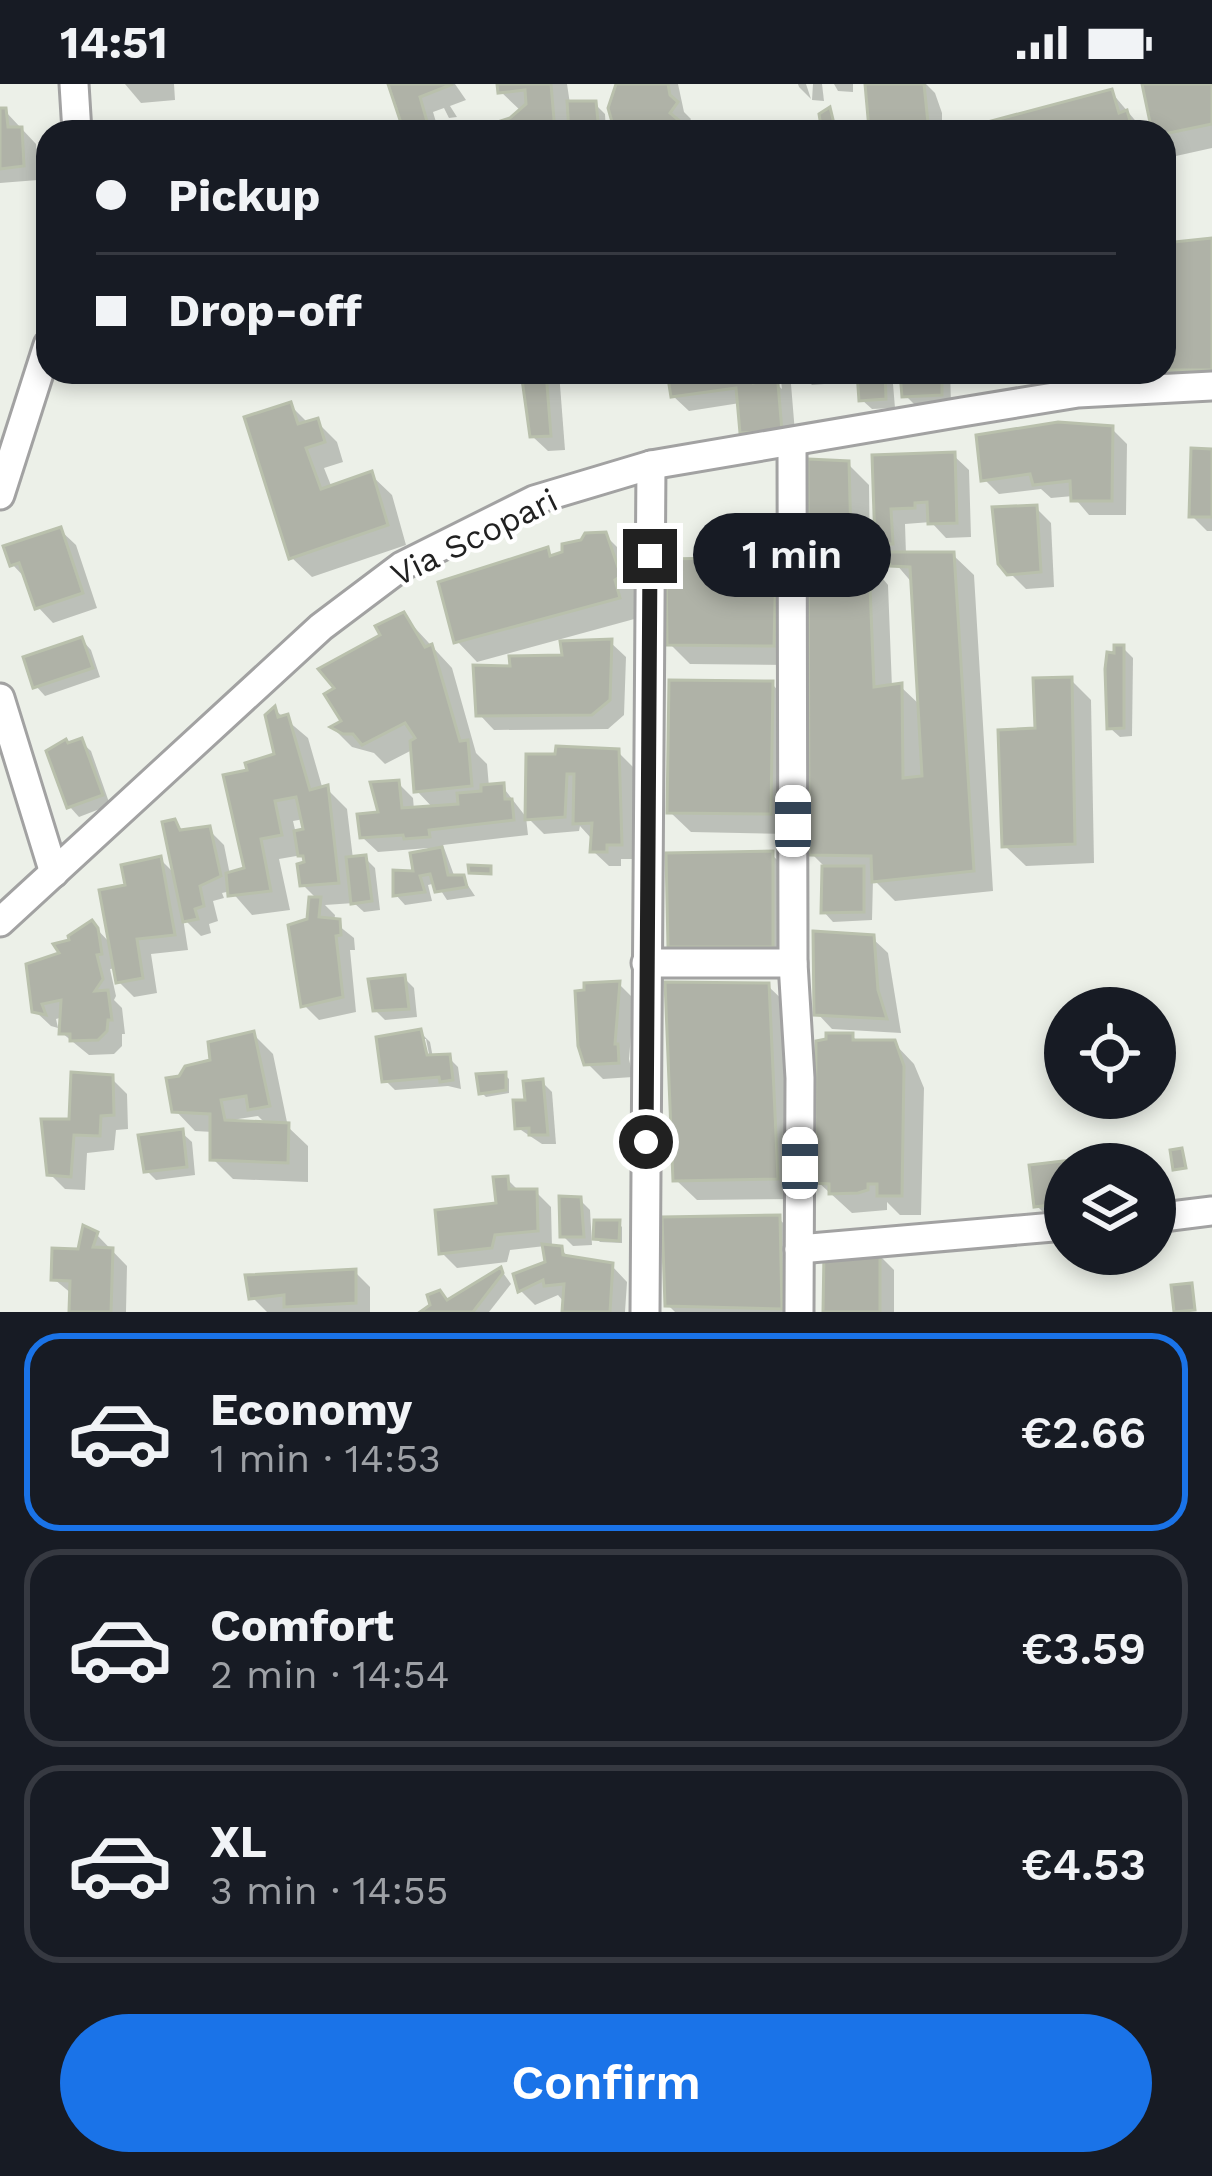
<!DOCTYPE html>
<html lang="en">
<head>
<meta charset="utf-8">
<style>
	:root { --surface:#171b24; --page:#20242c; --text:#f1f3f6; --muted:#9ea1a6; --line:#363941; --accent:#1a73e8 }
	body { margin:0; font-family:"Work Sans",sans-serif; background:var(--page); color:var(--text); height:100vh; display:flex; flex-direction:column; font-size:45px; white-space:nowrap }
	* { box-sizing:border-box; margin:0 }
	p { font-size:39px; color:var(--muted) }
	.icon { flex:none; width:66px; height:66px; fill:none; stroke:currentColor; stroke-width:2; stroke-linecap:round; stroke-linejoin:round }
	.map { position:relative; height:1228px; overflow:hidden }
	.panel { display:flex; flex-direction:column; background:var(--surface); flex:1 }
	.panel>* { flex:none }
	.hud { position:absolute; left:36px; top:36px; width:1140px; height:264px; border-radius:36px; box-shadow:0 6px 18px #0003; display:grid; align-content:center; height:264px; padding:0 60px; background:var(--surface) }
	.fabs { position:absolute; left:1044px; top:903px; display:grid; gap:24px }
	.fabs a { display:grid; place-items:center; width:132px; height:132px; border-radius:50%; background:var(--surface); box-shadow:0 6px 18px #0003; font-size:60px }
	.end { position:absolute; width:54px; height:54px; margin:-27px; border:15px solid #212121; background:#fff; box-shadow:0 0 0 6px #fff }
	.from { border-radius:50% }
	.bubble { position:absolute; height:84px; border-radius:42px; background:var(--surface); box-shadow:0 6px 18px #0003; font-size:39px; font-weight:600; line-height:84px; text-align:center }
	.car { position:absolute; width:36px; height:72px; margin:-36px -18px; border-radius:15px; box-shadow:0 0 9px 3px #0007; background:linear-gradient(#fff 24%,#345 0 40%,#fff 0 76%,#345 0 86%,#fff 0) }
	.hud b { display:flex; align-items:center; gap:42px; height:114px; font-size:45px }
	.hud b+b { border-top:3px solid var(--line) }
	.hud i { width:30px; height:30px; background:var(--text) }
	ul { padding:21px 0 0; list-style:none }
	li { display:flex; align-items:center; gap:36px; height:198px; margin:0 24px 18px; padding:0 36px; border:6px solid var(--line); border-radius:36px }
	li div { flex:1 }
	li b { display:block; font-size:45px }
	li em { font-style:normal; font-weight:600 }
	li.current { border-color:var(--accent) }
	li>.icon { width:108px; height:108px; stroke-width:1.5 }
	.button { display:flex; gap:24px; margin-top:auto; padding:24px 60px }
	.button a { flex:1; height:138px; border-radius:72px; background:var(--accent); color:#fff; font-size:48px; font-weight:600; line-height:138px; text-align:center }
	.status { display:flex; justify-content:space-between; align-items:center; height:84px; padding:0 60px; background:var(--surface); direction:ltr }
	.status svg { height:33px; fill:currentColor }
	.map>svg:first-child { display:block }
	.shadow { fill:#0003; fill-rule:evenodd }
	.building { fill:#afb2a7; stroke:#b9c0ac; stroke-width:3 }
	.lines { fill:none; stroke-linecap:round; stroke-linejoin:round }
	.minor-casing { stroke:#a2a2a2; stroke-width:33 }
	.minor { stroke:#fff; stroke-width:27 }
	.route { stroke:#212121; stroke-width:15 }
	.labels { text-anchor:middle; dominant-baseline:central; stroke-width:9; stroke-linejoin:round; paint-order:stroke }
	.street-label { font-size:33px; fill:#212121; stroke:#fff }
</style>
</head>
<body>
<div class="status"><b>14:51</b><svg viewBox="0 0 49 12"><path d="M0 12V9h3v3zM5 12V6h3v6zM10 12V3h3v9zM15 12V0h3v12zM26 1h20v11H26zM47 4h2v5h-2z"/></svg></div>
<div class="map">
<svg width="1212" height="1228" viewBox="0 0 1212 1228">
	<rect width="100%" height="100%" fill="#ecf0e8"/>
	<!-- shadow -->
	<g class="shadow">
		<path d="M125 0H174L175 16 141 19Z"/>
		<path d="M391 0H455L466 16 450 22 457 33 449 34 444 24 433 28 439 48H408Z"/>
		<path d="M500 0H567L570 20H595L605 30 606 48H495L522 28 501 8Z"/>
		<path d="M619 0H678L684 28 691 35 685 44 688 48H626L614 36Z"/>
		<path d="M798 0H806L811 15 799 3Z"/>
		<path d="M813 0H822L824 17 812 16Z"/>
		<path d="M834 0H853V8L838 7Z"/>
		<path d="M868 0H926L935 9 942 29V48H876L872 44Z"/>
		<path d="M1145 0H1212V64L1176 72 1164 60V48Z"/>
		<path d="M1112 9 1145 48H986Z"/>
		<path d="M0 27H5L36 60 38 96 0 99Z"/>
		<path d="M1212 157V305L1146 304 1130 288H1164V162Z"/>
		<path d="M524 288H559L565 366 548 367 532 352Z"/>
		<path d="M670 288H774L775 299 782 305 780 288H790L796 361 758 363 743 348 740 319 689 327 673 312Z"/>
		<path d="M799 288H848L849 298 812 301Z"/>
		<path d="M860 288H892L895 324 872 325 862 316Z"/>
		<path d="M903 288H950L951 320 915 321 905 311Z"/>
		<path d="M290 321 309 340 317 338 337 358 343 378 324 384 332 404 371 391 392 411 406 461 312 493 291 473Z"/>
		<path d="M1112 345 1127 360 1126 431H1089L1073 412 1051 414 1041 405 999 410 984 395Z"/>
		<path d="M1212 368V447H1207L1192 432Z"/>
		<path d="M953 371 969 386 971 453 946 454 931 438 905 440 906 471H953L974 491 993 807 895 817 873 795 872 836 833 838 824 828 825 783 812 770 848 380 869 401 870 479 888 501 892 604 901 603 921 622 914 501 878 459 875 374Z"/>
		<path d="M1036 424 1051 439 1054 503 1026 505 1010 489Z"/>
		<path d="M60 446 76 461 97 524 53 539 38 523 28 497 12 480Z"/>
		<path d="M605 451 626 472 639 513 634 516 638 534 477 578 457 557 547 467 554 474Z"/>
		<path d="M775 476 795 497 793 581 690 580 670 560Z"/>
		<path d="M403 531 452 584 476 669 487 680 489 703 502 702 526 733 528 751 443 761 455 794H463L475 812 447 816 436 799 428 801 432 817 405 821 396 811 416 790 428 764 378 768 362 753 398 699 413 714 414 726 434 725 417 707 414 665 385 680 374 669 352 663 333 644 345 638 385 552Z"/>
		<path d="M82 556 91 566 100 593 45 612 36 602Z"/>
		<path d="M610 558 626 573 624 631 608 645 494 646 479 630 513 585 566 574Z"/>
		<path d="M1123 564 1133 574 1132 652 1120 653 1110 644Z"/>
		<path d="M1071 596 1091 616 1094 779 1026 782 1005 762 1038 646Z"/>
		<path d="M772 600 792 621 790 750 691 748 670 728Z"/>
		<path d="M275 626 308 654 323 706 327 705 347 725 353 775 365 774 375 784 380 826 364 828 354 819 325 821 335 831 334 838 354 854 355 866H350L356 928 319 936 304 921 310 838 318 816 303 801 307 776 302 771 279 775 290 826 252 831 231 807 222 809 224 814 213 817 218 837 209 840 211 849 201 852 183 834 188 866 151 870 157 909 134 913 119 898 117 884 110 885 116 912 114 916 122 924 125 950H122V962L114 970 89 971 62 949 63 933 56 935 58 944 51 942 35 927 63 871 92 840 112 861 129 804 160 775 176 791 174 739 184 749 209 746 224 761 230 791 248 786 251 688 278 672ZM304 735 306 747 296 750 293 737Z"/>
		<path d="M81 658 91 667 110 721 79 733 70 723 69 662Z"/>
		<path d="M618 668 633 683 636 775H621V782H609L593 767 591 754 580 742 579 747 544 750 528 734 529 673Z"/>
		<path d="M771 770 792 790V883L691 882 671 861Z"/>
		<path d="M872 854 888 869 901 949 832 945 817 929Z"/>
		<path d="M404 894 414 904 417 933 385 936 375 926Z"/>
		<path d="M619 900 634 915 629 975 633 993 603 995 587 979Z"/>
		<path d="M768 902 789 922 797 1115 697 1116 676 1096Z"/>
		<path d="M420 948 430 958 433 974 448 973 458 983 461 1005 448 1002 395 1006 385 996ZM420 955H426L432 985Z"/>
		<path d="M253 950 273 970 288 1043 308 1062V1098L233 1095 213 1075V1048L195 1047 175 1026 214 979ZM258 1032 267 1041 232 1036Z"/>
		<path d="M852 952 859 959H894L914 980 924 1004 921 1131H900L887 1118V1126L852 1129 818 1098Z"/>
		<path d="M505 991 509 995V1009L486 1013 482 1009Z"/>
		<path d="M111 994 127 1010 128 1045 116 1046 114 1066 87 1069 85 1106 65 1105 49 1089 72 1038Z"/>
		<path d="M542 998 552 1008 556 1060H542L518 1044 528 1018Z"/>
		<path d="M182 1049 192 1058 195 1091 156 1096 146 1086Z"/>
		<path d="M1070 1079 1065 1080V1129L1046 1131 1036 1121 1032 1083Z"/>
		<path d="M507 1095 520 1108H536L551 1123 552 1164 561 1165 571 1176 612 1182 627 1198 625 1228H563L564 1218 558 1211 535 1221 520 1206 548 1180 545 1162 510 1166 507 1178 457 1184 442 1169 499 1122Z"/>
		<path d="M580 1116 590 1126 592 1161 573 1162 563 1152Z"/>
		<path d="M778 1134 799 1154 801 1228H675L668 1221Z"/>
		<path d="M618 1139 622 1143V1159L600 1158 596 1154Z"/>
		<path d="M96 1150 127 1182 126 1228H72V1210L54 1195Z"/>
		<path d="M827 1171H879L894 1186V1228H826Z"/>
		<path d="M501 1186 511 1200 489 1228H425Z"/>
		<path d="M355 1188 370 1203V1228H267L252 1213Z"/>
	</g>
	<!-- building -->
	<g class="building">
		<path d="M388 0H453L420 13 430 48H404Z"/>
		<path d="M497 0H551L555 48H492L491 40 510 34 526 20 525 6 498 9Z"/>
		<path d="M616 0H668L670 11 678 18 670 29 688 44 685 48H630L612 38 608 24Z"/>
		<path d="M865 0H924L928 39 869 45Z"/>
		<path d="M1142 0H1212V40L1164 50 1152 48Z"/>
		<path d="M1112 5 1119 29 1127 26 1133 48H983L980 40Z"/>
		<path d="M567 17H596L599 48H569Z"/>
		<path d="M830 23 836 48H822L819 30Z"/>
		<path d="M0 24H6L8 43H22L24 82 0 85Z"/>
		<path d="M1212 154V286H1164V159Z"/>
		<path d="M521 288H546L551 352 530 353Z"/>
		<path d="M667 288H750L753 299 763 297 762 288H777L782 347 740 349 736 304 671 313Z"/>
		<path d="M857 288H885L886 315 859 317Z"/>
		<path d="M900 288H942V311L902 313Z"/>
		<path d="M291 318 298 340 318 334 325 358 306 364 321 405 372 387 388 441 289 475 244 333Z"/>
		<path d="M1058 338 1113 342 1112 417H1071L1070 397 1033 401 1030 390 981 397 976 351Z"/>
		<path d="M1191 364 1212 365V433H1189Z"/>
		<path d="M955 368 957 439 928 440 927 418 915 419V424L891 425 893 460H875L872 371Z"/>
		<path d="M808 375 849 377 851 456 858 464V477H869L874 603 902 599 903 694 922 692 910 483 890 482 888 468H954L974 787 872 798 871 772 809 771Z"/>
		<path d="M1037 421 1041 488 1007 491 998 480 992 423Z"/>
		<path d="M61 443 83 509 35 525 19 479 10 482 3 462Z"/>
		<path d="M606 448 621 492 615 496 620 514 454 559 438 498 548 463 550 472 562 468V460L581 456 585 449Z"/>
		<path d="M776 473 774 562 667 561 666 475Z"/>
		<path d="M404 528 425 563 432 560 460 657 468 656 472 702 414 708 410 657 415 654 405 639 362 661 353 650H343L330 643 341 637 324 610 334 604 318 585 380 551 375 542Z"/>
		<path d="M82 553 93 584 33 604 23 573Z"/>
		<path d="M612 555 610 616 592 631 476 632 473 581 510 582 509 572 562 571 560 557Z"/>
		<path d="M1114 561H1124V644L1107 645 1105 585 1107 568 1114 569Z"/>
		<path d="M1072 593 1075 760 1002 763 998 646 1035 644 1033 594Z"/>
		<path d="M669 596 773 597 771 730 667 729Z"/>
		<path d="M275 622 278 633 288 630 310 706 328 701 339 799 300 802 297 780 304 778 303 772H298L294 747 303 745 296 713 275 717 282 751 261 755 271 807 228 812 226 789 244 784 223 691 247 686 245 679 274 670 265 631Z"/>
		<path d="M82 654 103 711 67 724 46 667 66 655 68 659Z"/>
		<path d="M556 662 619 665 622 761H607V768H590L592 739 573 740 574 690H567L565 733 525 736 526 670H555Z"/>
		<path d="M399 696 402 724 458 720 457 709 481 707V701L504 699 505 715H512L514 736 429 746 430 753 404 755 403 751 360 754 357 730 378 728 370 698Z"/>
		<path d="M175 735 180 746 210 742 221 792 200 802 204 822 195 825 198 835 183 838 162 738Z"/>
		<path d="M442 763 448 791H464L467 803 435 808 430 790 420 792 425 808 393 812V786L413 787 410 769Z"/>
		<path d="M773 767V863H668L666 769Z"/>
		<path d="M366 771 372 817 351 820 346 773Z"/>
		<path d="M161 772 175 851 137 855 143 894 116 899 99 806 125 801 121 781Z"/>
		<path d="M468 781 491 782V790L469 789Z"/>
		<path d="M822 782H864V828L821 829Z"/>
		<path d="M309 813H321L319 833 340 835 341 851 336 852 343 913 301 923 288 841 307 835Z"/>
		<path d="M92 836 98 844 102 870 97 871 103 895 95 907 108 906 112 936H108L107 947 98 956 70 957V950H59L61 916 42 920 46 931 32 928 26 880 59 869 53 860 69 856 68 852Z"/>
		<path d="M813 847 874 851 878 906 887 935 814 931Z"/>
		<path d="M405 891 409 925 373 927 368 895Z"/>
		<path d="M620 897 615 960H618L619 979 584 981 578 962 575 907 584 906V899Z"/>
		<path d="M665 898 769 899 778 1095 673 1097Z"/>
		<path d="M421 945 427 971 450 970 453 996 440 998 439 993 382 998 376 953Z"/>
		<path d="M254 947 270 1022 248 1026 246 1012 221 1016 225 1036 289 1039 288 1079 210 1076V1030L172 1028 166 994 179 992 185 982 210 976 208 958Z"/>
		<path d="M826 949H853V956H895L904 982 902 1112H877V1100H868V1106L858 1109 829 1110V1100L815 1099 816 957 826 955Z"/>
		<path d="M71 988 113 991 114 1031 101 1032 100 1052 74 1051 71 1093 47 1091 41 1035H69Z"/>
		<path d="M506 988V1006L479 1010 476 990Z"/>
		<path d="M543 995 548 1051H529V1044L515 1045 513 1016H525L523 997Z"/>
		<path d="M183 1045 187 1083 144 1088 138 1051Z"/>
		<path d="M1182 1064 1186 1084 1173 1086 1170 1066Z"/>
		<path d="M1072 1076V1080H1065V1119L1034 1123 1029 1081Z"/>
		<path d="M508 1092 509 1105H537L538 1147 495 1151 492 1164 439 1170 435 1126 496 1119 493 1093Z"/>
		<path d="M559 1112 581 1113 584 1153H560Z"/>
		<path d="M780 1131 782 1225 665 1222 662 1133Z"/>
		<path d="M594 1136H620L619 1157 593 1155Z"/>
		<path d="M83 1141 98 1148 93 1163 113 1164 111 1228H69L70 1197 51 1196 52 1164 78 1165Z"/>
		<path d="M542 1160 562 1162 563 1171 613 1179 610 1228H562L564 1200 544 1202 543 1196 518 1208 513 1190 545 1178Z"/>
		<path d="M824 1168H880V1228H823Z"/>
		<path d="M501 1183 503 1189 473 1228H420L430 1221 427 1211 440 1206 447 1216Z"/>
		<path d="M356 1185V1219L284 1223V1211L249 1215 245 1191Z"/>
		<path d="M1192 1199 1195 1226 1174 1228 1171 1201Z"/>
	</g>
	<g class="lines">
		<!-- minor casing -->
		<g class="minor-casing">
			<g id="minor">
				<path d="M74 0 77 48"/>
				<path d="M792 360 793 879 800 994 799 1228"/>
				<path d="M0 411 48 261"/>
				<path d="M0 614 54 789"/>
				<path d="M0 838 321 543 402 482 534 416 651 381 962 328 1078 309 1212 302"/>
				<path d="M646 879H793"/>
				<path d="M1155 1134 1212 1127"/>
				<path d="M799 1165 1065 1142"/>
				<path d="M645 1228 651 381"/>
			</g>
		</g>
		<!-- minor -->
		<use href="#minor" class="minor"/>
	</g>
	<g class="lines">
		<!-- route -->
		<path class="route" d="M646 1058 650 472"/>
	</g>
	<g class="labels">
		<!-- street labels -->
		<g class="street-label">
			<text transform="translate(474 453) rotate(-26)">Via Scopari</text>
		</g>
	</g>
</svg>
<div class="fabs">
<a><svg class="icon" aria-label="locate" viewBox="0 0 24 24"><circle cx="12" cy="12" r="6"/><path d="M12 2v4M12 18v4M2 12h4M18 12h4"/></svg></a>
<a><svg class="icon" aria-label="layers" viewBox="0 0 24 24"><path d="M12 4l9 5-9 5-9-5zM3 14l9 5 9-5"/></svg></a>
</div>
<i class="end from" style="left:646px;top:1058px"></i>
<i class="end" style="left:650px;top:472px"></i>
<div class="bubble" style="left:693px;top:429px;width:198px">1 min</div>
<i class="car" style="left:793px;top:737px;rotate:0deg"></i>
<i class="car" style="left:800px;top:1079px;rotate:0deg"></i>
<div class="hud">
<b><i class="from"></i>Pickup</b>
<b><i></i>Drop-off</b>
</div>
</div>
<section class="panel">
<ul>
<li class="current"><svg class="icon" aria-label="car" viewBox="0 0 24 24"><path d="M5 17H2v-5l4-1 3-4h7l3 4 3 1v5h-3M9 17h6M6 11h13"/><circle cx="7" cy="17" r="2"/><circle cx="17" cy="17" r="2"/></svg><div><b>Economy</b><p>1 min · 14:53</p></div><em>€2.66</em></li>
<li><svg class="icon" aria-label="car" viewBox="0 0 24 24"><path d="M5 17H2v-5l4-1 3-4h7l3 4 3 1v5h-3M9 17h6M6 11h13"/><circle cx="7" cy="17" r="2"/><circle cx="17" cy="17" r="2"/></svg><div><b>Comfort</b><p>2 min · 14:54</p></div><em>€3.59</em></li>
<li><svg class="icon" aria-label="car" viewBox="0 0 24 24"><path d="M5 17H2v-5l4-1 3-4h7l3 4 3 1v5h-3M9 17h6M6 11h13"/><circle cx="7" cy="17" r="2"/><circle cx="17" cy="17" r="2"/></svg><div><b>XL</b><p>3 min · 14:55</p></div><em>€4.53</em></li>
</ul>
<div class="button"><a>Confirm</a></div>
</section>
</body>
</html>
